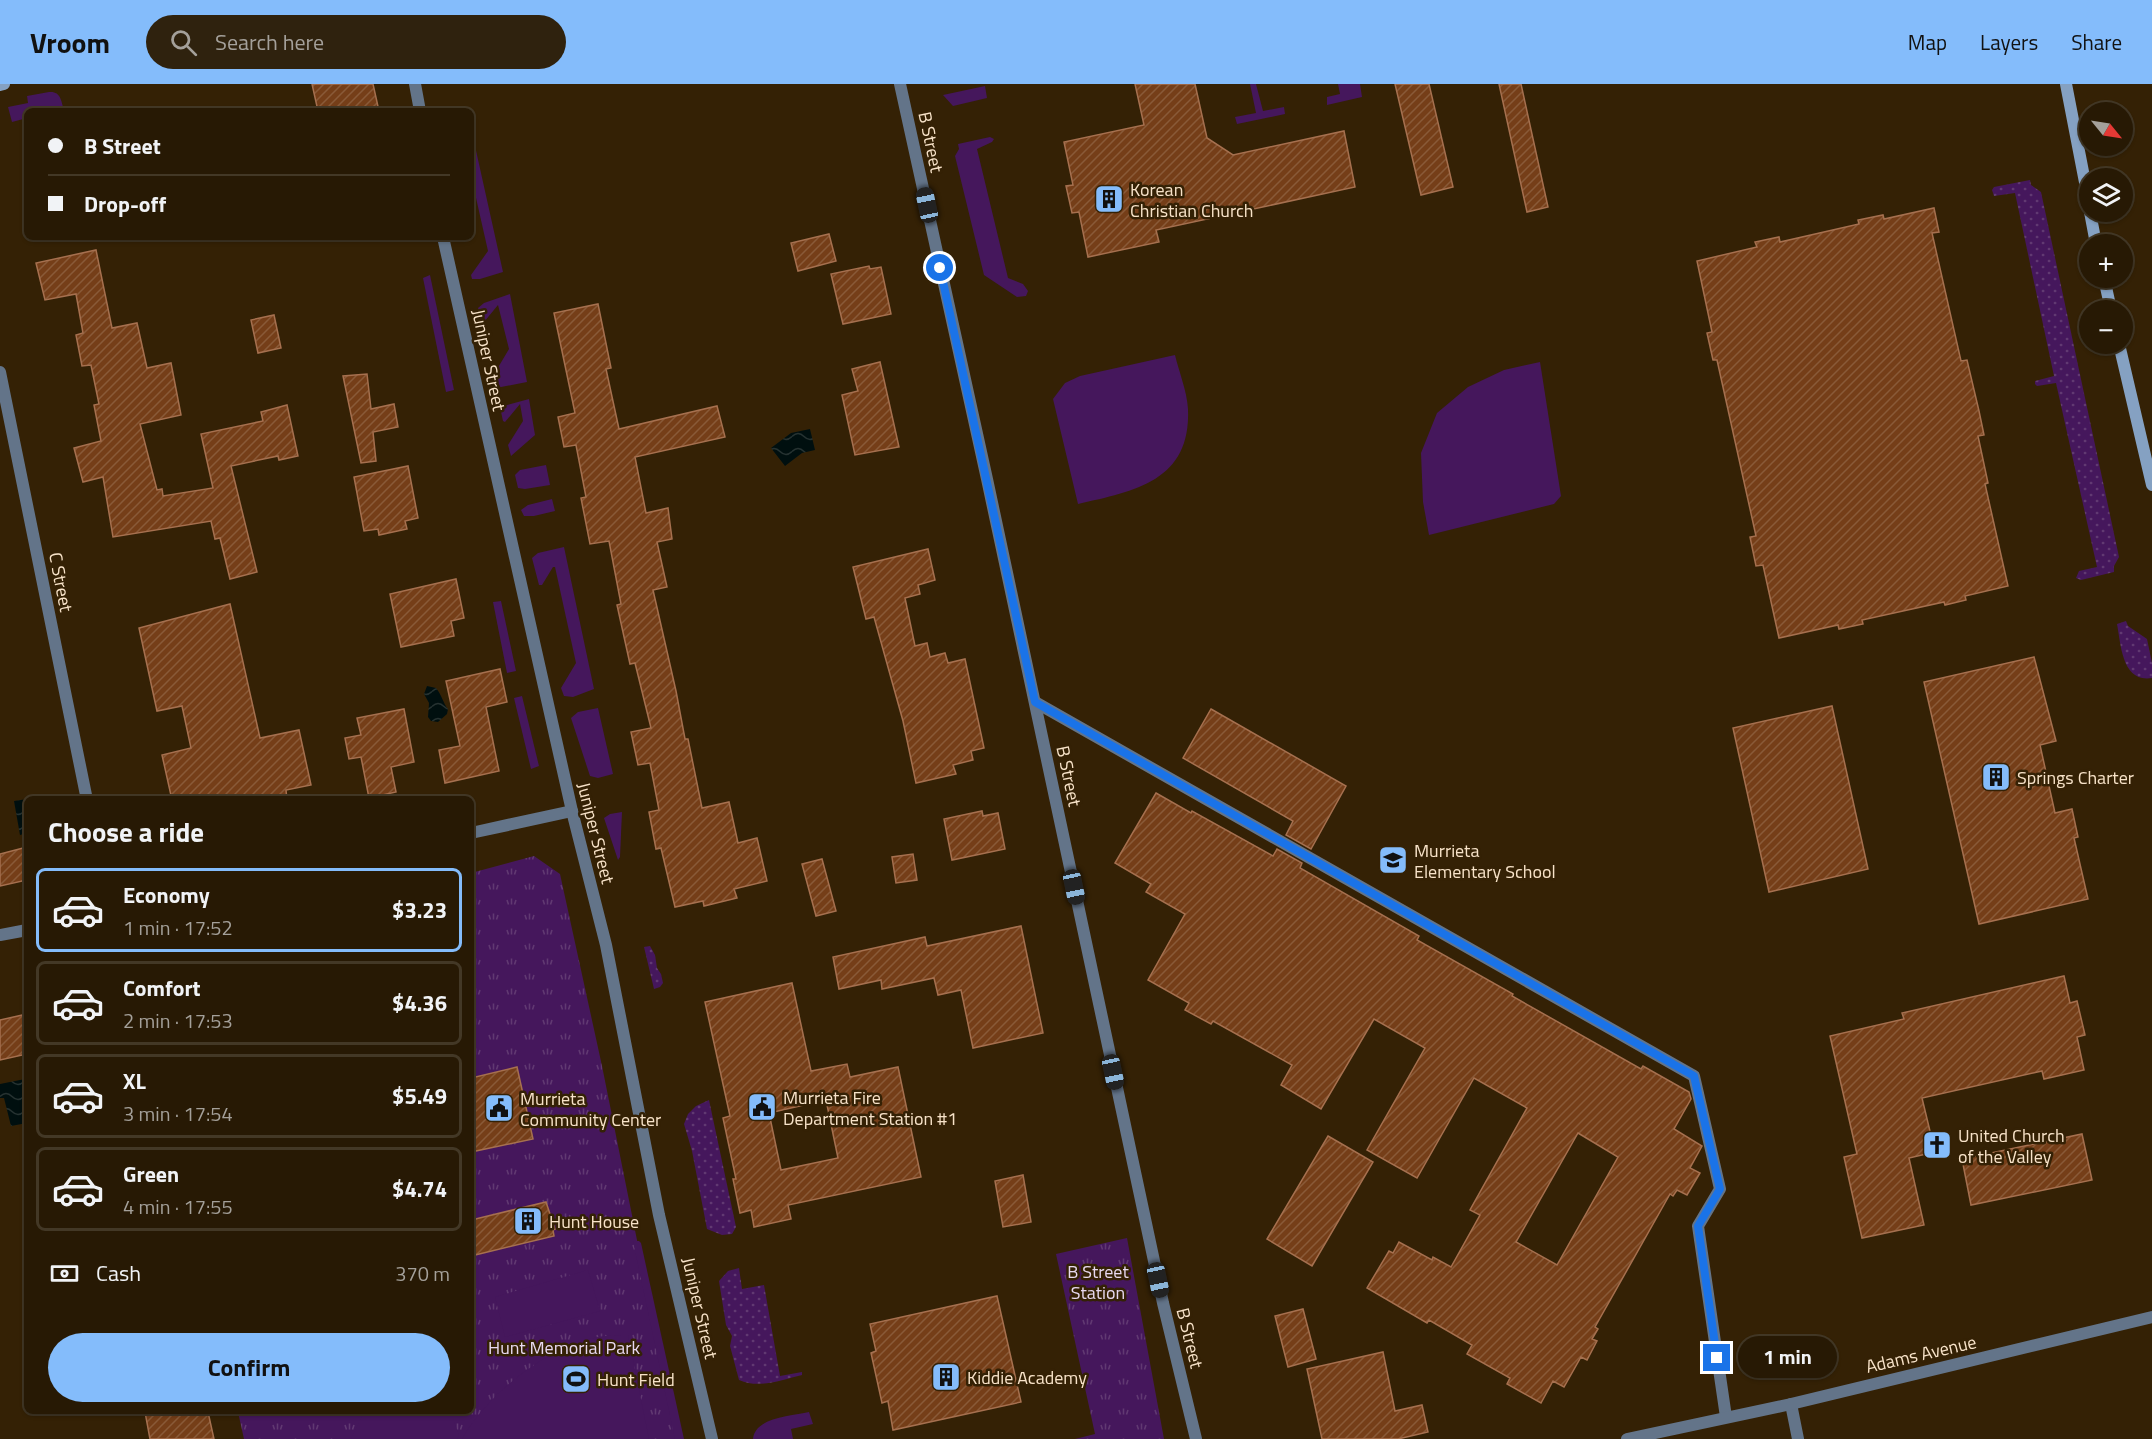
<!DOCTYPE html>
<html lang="en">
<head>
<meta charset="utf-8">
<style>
	:root { --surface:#271904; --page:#2f220e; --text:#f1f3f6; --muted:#a4a09a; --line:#433826; --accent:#84bcfb }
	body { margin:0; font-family:"Titillium Web",sans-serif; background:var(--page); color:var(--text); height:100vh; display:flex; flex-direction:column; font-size:22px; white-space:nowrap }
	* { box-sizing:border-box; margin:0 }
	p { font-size:20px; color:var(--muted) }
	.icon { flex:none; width:33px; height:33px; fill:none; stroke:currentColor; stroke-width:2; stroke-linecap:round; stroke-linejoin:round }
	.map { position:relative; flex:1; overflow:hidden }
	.details { position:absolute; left:24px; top:712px; width:450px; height:618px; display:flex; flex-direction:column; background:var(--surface); border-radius:9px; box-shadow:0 2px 4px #0004,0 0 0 2px var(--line) }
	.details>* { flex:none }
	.top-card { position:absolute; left:24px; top:24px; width:450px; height:132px; border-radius:9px; box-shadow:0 2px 4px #0004,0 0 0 2px var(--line); display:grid; align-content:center; height:132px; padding:0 24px; background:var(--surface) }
	.needle { width:39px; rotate:120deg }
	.buttons { position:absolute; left:2079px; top:18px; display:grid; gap:12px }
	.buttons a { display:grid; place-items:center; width:54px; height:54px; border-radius:50%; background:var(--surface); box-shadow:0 2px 4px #0004,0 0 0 2px var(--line); font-size:30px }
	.end { position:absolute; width:27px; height:27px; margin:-14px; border:8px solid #1a73e8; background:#fff; box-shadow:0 0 0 3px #fff }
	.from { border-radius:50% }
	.bubble { position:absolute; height:42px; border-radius:21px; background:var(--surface); box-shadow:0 2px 4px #0004,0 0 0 2px var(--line); font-size:20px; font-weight:700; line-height:42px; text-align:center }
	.car { position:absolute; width:18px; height:36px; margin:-18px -9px; border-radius:8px; box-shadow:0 0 4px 2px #0007; background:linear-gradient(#222 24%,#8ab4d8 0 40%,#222 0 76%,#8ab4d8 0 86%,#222 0) }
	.top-card b { display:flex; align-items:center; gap:21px; height:57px; font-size:22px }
	.top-card b+b { border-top:2px solid var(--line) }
	.top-card i { width:15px; height:15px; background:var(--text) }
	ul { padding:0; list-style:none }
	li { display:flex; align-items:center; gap:18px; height:84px; margin:0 12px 9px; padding:0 12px; border:3px solid var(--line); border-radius:9px }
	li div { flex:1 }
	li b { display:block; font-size:22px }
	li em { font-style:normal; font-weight:700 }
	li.current { border-color:var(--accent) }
	li>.icon { width:54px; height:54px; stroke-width:1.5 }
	h2 { padding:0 24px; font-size:27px; line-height:72px }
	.pay { display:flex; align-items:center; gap:15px; height:66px; padding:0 24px; font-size:22px }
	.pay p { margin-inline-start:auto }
	.primary-button { display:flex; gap:12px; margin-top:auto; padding:12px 24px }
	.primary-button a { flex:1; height:69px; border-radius:36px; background:var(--accent); color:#111; font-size:24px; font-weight:700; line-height:69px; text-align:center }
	header { display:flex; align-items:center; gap:36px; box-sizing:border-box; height:84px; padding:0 30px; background:var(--accent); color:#111 }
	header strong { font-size:28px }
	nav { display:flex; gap:33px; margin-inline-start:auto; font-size:21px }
	.search { width:420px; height:54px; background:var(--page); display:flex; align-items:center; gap:15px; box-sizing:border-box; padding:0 21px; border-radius:33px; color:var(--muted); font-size:22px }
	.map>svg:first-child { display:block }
	.grass { fill:url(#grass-dots) }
	.park { fill:url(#park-tufts) }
	.garden { fill:#45175c }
	.water { fill:url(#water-waves) }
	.building { fill:url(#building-hatch); stroke:#a6704f; stroke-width:1.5; fill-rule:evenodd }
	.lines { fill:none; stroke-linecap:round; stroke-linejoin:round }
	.minor { stroke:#637489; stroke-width:12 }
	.tertiary { stroke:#637489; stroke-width:12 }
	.secondary { stroke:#85a1c2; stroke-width:12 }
	.route { stroke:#1a73e8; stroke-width:8 }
	.labels { text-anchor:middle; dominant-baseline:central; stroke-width:5; stroke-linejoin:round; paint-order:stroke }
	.street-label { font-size:18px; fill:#f8e3c9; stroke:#342105 }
	.poi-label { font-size:18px; fill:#f8e3c9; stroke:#342105; text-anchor:start }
	.park-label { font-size:18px; fill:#e8d9f1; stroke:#342105 }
</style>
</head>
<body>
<header>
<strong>Vroom</strong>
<div class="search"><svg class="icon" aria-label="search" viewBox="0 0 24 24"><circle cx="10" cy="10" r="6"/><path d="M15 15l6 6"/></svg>Search here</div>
<nav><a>Map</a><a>Layers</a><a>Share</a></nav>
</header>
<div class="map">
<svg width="2152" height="1355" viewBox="0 0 2152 1355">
	<defs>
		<pattern id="grass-dots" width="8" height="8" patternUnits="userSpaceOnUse" patternTransform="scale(1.5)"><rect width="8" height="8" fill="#45175c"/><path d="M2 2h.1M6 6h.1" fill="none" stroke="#613972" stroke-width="1.8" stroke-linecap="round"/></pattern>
		<pattern id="park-tufts" width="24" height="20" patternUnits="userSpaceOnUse" patternTransform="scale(1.5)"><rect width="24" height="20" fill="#45175c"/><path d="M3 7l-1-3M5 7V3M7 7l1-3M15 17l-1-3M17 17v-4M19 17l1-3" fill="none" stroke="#613972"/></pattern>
		<pattern id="water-waves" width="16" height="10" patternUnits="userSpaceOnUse" patternTransform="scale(1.5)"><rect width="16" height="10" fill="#000f0f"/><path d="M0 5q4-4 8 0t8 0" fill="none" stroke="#263231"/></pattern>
		<pattern id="building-hatch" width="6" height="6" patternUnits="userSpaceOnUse" patternTransform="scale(1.5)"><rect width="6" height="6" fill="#753e18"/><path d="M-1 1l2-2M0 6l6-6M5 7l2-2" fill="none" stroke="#895a38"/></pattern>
	</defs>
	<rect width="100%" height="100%" fill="#342105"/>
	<!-- grass -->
	<g class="grass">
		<path d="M2030 96 2031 101 2041 108 2119 473 2114 482V488L2081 496 2076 494 2079 487 2097 483 2056 299 2037 302 2035 300V297L2054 292 2015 109 1994 112 1992 106 1994 103Z"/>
		<path d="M2126 537 2128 542 2147 555 2152 579V594C2122 599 2121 561 2117 540Z"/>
		<path d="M650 862 655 871 657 884 661 890 663 899 660 903 654 905 644 863Z"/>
		<path d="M709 1016 736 1143 732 1150 722 1151 707 1145 692 1067 684 1040 688 1030 696 1022Z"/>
		<path d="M739 1184 742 1205 764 1201 780 1292 802 1288V1291C781 1296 759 1305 739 1296L730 1262 732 1252 726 1241 719 1197 728 1187Z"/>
	</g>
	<!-- park -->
	<g class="park">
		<path d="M534 772 560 790 602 982 677 1355H244L238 1328H471V789Z"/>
		<path d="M1127 1154 1164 1355H1075L1095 1350 1056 1170Z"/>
	</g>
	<!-- garden -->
	<g class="garden">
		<path d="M1250 0H1256L1263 27 1284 23 1285 30 1237 40 1235 33 1256 29Z"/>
		<path d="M1338 0H1360L1362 13 1327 21V13L1340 10Z"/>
		<path d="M985 2 987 14 953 22 943 11Z"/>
		<path d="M49 8C61 7 61 17 64 26L27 27V34L12 38 8 23 28 19 27 12Z"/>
		<path d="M471 44 503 188 480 195H472L471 191 488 167 474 105 471 109Z"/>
		<path d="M990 53 994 55 992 58 977 65 1008 194 1023 200 1028 207 1026 212 1017 213 984 191 955 72 959 65 958 60Z"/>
		<path d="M430 191 454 306 446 308 423 194Z"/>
		<path d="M510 210 527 298 501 303 495 301 493 292 509 265 498 221 484 238H482L478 224 484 219Z"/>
		<path d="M1175 271C1179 288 1187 307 1188 325 1191 397 1135 407 1078 420L1053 315 1065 299 1080 292Z"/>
		<path d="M1540 278 1561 412 1554 420 1429 451 1423 418 1421 369 1437 329 1468 303 1504 286Z"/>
		<path d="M529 315 535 351 511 372 508 361 523 337 520 320 505 338 503 337 500 323Z"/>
		<path d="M546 381 550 401 525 405 518 404 515 391 520 386Z"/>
		<path d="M552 415 555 427 534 432H524L521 426 528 421Z"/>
		<path d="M564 463 594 605 573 613 564 612 561 604 576 579 555 483H553L542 501H539L532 474 538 469Z"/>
		<path d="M501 517 516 587 507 589 493 518Z"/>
		<path d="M522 612 539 682 531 685 514 614Z"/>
		<path d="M598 624 613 690 598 694 590 692 571 634 578 628Z"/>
		<path d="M622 728 620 773 618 776 604 734 610 730Z"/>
		<path d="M633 1157H639L641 1159 684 1355H675Z"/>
		<path d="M588 1186 600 1227 505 1253 495 1213Z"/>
		<path d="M628 1251 649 1355H462C489 1308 550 1260 604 1252 612 1251 620 1251 628 1251Z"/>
		<path d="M364 1328H447L453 1335 459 1351 457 1355H351Z"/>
		<path d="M809 1328 813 1340 791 1345 793 1355H753C755 1333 792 1332 809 1328Z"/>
	</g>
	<!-- water -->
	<g class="water">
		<path d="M810 345 815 366 802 369 785 382 771 364 791 349Z"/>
		<path d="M427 602 436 604C442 611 443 619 448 625L447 630 438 638 431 637 428 633 429 619 424 610Z"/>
		<path d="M27 715V749L20 751 14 717Z"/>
		<path d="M25 995 27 1006V1039L11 1042 4 1014H0V1000Z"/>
	</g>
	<!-- building -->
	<g class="building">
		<path d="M312 0H373L379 27H318Z"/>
		<path d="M1135 0H1195L1207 54 1233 71 1344 47 1355 103 1156 146 1159 158 1088 173 1079 128 1072 129 1066 102 1073 101 1064 58 1144 41Z"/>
		<path d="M1395 0H1429L1453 103 1421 111Z"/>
		<path d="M1499 0H1521L1548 123 1527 128Z"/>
		<path d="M1934 124 1939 148 1932 149 1961 277 1967 276 1979 327 1984 351 1978 352 1988 399 1985 400 2008 502 1965 512 1966 516 1945 521 1944 518 1862 536 1863 540 1839 545 1838 541 1779 554 1763 481 1756 482 1750 453 1756 452 1717 276H1713L1707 249 1712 248 1697 177 1757 163 1755 158 1779 153 1780 158 1859 140 1858 136 1883 131 1884 135Z"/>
		<path d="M829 150 836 177 798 187 791 159Z"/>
		<path d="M96 166 112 244 137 239 147 284 171 279 181 331 140 340 157 406 162 405 163 412 213 404 201 350 263 337 261 328 287 321 298 372 279 376 278 372 231 382 257 488 230 495 220 454 215 455 211 437 113 453 103 393 83 398 74 364 101 357 94 321 99 320 91 281 82 282 76 251 83 249 76 210 45 216 36 179Z"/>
		<path d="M869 182 870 185 881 183 891 230 843 240 831 190Z"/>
		<path d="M598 220 611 284 606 285 619 345 717 322 725 353 635 373 646 429 668 424 672 455 657 458 667 503 653 506 676 607 685 655H688L702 724 729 718 738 759 757 754 767 797 734 805 737 814 704 822 703 817 675 823 661 764 656 765 649 728 659 726 650 679 638 681 631 648 651 644 635 579 630 580 617 521 621 520 609 457 590 460 581 414 586 413 576 361 564 363 558 333 575 329 554 229Z"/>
		<path d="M274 231 281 264 258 269 251 236Z"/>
		<path d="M880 278 899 363 855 371 842 311 858 307 852 285Z"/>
		<path d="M367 290 371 325 394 320 398 343 373 348 376 377 361 379 343 292Z"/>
		<path d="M408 382 418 434 405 437 407 445 379 451 378 445 364 447 354 393Z"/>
		<path d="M928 465 935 496 918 501 920 510 905 514 915 562 927 559 930 573 945 569 948 579 965 575 984 664 971 667 973 676 953 681 956 690 916 699 903 637 874 533 866 535 853 483Z"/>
		<path d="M456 495 464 534 451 537 454 552 401 563 390 510Z"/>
		<path d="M230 520 260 654 299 646 311 701 286 706 287 716H172L162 671 191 664 182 622 157 627 139 544Z"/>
		<path d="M2034 573 2056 657 2040 661 2055 729 2072 725 2078 753 2074 754 2088 815 1979 840 1924 598Z"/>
		<path d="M500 585 507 618 486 623 499 687 445 699 439 666 460 662 446 597Z"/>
		<path d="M1832 622 1868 785 1769 808 1733 644Z"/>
		<path d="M404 625 414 678 391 683 396 708 369 714 361 673 349 675 345 654 361 651 357 634Z"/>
		<path d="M1211 625 1346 702 1311 765 1286 751 1293 737 1183 674Z"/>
		<path d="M1156 709 1191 729 1192 727 1273 772 1277 765 1302 779 1300 784 1419 852 1417 856 1513 910 1512 912 1641 985 1643 982 1689 1008 1691 1015 1674 1045 1702 1062 1690 1084 1700 1089 1687 1111 1677 1106 1673 1112 1670 1110 1595 1243 1598 1245 1592 1255 1597 1257 1587 1276 1581 1273 1564 1303 1553 1297 1541 1319 1507 1300 1510 1294 1467 1270 1472 1261 1429 1236 1427 1239 1367 1204 1389 1167 1393 1169 1399 1158 1432 1176 1433 1173 1451 1183 1480 1131 1470 1126 1527 1024 1474 994 1417 1094 1367 1066 1425 964 1374 935 1321 1025 1281 1001 1292 981 1213 937 1211 940 1185 926 1189 919 1148 896 1185 830 1146 808 1151 800 1115 779ZM1578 1049 1618 1073 1557 1181 1516 1158Z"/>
		<path d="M982 727 983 732 998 729 1005 765 952 776 944 735Z"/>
		<path d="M27 763V796L0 802V770Z"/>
		<path d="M913 770 917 796 896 799 892 773Z"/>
		<path d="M822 775 836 827 816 832 802 780Z"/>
		<path d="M1021 842 1043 949 973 964 961 906 938 911 934 894 882 905 881 896 839 905 833 873 925 853 927 862Z"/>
		<path d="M2064 892 2070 919 2077 917 2085 951 2077 953 2084 986 2044 995 2042 987 1922 1014 1935 1068 1909 1074 1924 1141 1862 1154 1844 1073 1857 1070 1830 952 1904 935 1902 929Z"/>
		<path d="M792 899 811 987 847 980 850 993 898 983 921 1093 788 1121 791 1135 754 1143 751 1126 740 1129 733 1095H736L723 1034 730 1032 705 918ZM826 1016 838 1074 781 1086 769 1029Z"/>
		<path d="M27 930V970L0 976V936Z"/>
		<path d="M517 983 533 1055 471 1068V994Z"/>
		<path d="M2082 1050 2092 1096 1971 1121 1962 1075Z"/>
		<path d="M1328 1052 1373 1078 1312 1182 1267 1155Z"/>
		<path d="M1023 1091 1031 1138 1003 1143 995 1097Z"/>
		<path d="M546 1118 555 1145 553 1146 554 1152 471 1172V1136Z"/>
		<path d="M997 1212 1021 1318 893 1346 888 1317 882 1319 871 1269 876 1267 870 1240Z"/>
		<path d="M1303 1225 1316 1275 1288 1283 1275 1232Z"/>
		<path d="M1383 1268 1395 1327 1422 1321 1428 1348 1398 1355H1322L1307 1285Z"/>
		<path d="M145 1328H208L214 1355H150Z"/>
	</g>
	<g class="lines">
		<!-- minor -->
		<g class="minor">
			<path d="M0 288 87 716"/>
			<path d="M1035 618 1694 992 1720 1105 1698 1142 1726 1333"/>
			<path d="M471 749 572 727"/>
			<path d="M0 851 27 846"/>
			<path d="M1791 1320 1798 1355"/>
		</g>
		<!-- tertiary -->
		<g class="tertiary">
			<path d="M415 0 420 27"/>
			<path d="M900 0 987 395 1163 1219 1196 1355"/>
			<path d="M443 153 572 727 606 861 659 1131 712 1355"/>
			<path d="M1627 1355 1791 1320 2152 1233"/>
		</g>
		<!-- secondary -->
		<g class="secondary">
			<path d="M2066 0 2090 124"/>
			<path d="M0 1 4 0"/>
			<path d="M2090 128 2096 160"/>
			<path d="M2104 194 2111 226"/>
			<path d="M2119 260 2152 401"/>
		</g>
	</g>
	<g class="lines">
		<!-- route -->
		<path class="route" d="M940 184 1035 618 1694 992 1720 1105 1698 1142 1717 1274"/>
	</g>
	<!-- icons -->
	<defs>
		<g id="building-square" transform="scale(1.5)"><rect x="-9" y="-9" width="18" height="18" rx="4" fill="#84bcfb" stroke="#342105"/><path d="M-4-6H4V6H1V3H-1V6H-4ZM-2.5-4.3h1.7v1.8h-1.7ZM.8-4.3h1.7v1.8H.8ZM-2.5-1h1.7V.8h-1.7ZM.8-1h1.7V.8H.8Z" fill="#111"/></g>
		<g id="school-square" transform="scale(1.5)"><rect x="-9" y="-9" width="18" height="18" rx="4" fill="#84bcfb" stroke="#342105"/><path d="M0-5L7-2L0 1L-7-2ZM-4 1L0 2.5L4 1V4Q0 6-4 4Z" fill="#111"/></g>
		<g id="civic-square" transform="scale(1.5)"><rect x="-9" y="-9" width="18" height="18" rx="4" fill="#84bcfb" stroke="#342105"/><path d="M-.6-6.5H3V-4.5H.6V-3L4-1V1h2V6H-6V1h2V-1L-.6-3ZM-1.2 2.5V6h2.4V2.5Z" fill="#111"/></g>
		<g id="church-square" transform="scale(1.5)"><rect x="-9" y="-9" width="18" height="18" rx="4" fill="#84bcfb" stroke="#342105"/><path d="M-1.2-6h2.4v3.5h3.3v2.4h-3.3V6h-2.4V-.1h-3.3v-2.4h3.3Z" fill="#111"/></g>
		<g id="stadium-square" transform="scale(1.5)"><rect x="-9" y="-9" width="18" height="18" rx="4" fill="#84bcfb" stroke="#342105"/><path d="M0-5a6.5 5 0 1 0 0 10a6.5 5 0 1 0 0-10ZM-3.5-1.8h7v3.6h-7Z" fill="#111"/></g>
	</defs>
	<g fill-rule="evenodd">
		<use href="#building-square" x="1109" y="115"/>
		<use href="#building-square" x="1996" y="693"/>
		<use href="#school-square" x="1393" y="776"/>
		<use href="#civic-square" x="762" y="1023"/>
		<use href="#civic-square" x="499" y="1024"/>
		<use href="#church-square" x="1937" y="1061"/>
		<use href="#building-square" x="528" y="1137"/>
		<use href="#building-square" x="946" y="1293"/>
		<use href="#stadium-square" x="576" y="1295"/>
	</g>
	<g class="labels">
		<!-- street labels -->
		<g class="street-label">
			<text transform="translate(931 58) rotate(78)">B Street</text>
			<text transform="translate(489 276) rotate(78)">Juniper Street</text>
			<text transform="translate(61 498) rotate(79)">C Street</text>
			<text transform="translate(1069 692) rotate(78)">B Street</text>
			<text transform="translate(596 749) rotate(76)">Juniper Street</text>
			<text transform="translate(700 1224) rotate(77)">Juniper Street</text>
			<text transform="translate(1190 1254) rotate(76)">B Street</text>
			<text transform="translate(1921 1270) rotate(-13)">Adams Avenue</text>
		</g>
		<!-- poi labels -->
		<g class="poi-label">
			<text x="1130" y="105">Korean<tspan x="1130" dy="21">Christian Church</tspan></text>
			<text x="2017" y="693">Springs Charter</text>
			<text x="1414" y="766">Murrieta<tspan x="1414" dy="21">Elementary School</tspan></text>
			<text x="783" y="1013">Murrieta Fire<tspan x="783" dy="21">Department Station #1</tspan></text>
			<text x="520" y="1014">Murrieta<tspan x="520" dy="21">Community Center</tspan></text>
			<text x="1958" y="1051">United Church<tspan x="1958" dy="21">of the Valley</tspan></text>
			<text x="549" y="1137">Hunt House</text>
			<text x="967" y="1293">Kiddie Academy</text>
			<text x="597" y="1295">Hunt Field</text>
		</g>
		<!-- park labels -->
		<g class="park-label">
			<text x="1098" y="1187">B Street<tspan x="1098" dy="21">Station</tspan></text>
			<text x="564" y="1263">Hunt Memorial Park</text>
		</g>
	</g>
</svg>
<div class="buttons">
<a><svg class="needle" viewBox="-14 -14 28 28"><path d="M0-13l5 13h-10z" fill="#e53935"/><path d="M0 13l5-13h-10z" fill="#a4a09a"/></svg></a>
<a><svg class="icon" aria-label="layers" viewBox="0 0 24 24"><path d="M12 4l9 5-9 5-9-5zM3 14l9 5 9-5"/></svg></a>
<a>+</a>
<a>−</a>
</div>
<i class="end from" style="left:940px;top:184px"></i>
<i class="end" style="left:1717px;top:1274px"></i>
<div class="bubble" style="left:1738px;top:1252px;width:99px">1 min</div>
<i class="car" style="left:927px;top:121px;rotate:348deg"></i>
<i class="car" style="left:1074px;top:803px;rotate:168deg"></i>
<i class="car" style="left:1113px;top:988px;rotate:168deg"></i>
<i class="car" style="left:1158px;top:1196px;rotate:168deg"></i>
<div class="top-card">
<b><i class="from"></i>B Street</b>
<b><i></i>Drop-off</b>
</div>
<section class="details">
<h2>Choose a ride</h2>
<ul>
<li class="current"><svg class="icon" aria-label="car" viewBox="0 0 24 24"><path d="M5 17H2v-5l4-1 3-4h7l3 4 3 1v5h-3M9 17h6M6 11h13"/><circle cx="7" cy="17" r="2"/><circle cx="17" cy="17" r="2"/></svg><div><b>Economy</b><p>1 min · 17:52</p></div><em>$3.23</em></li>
<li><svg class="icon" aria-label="car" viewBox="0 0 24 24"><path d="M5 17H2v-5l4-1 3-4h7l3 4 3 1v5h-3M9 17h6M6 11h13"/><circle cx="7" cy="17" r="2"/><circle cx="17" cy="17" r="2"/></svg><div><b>Comfort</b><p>2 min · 17:53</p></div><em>$4.36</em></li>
<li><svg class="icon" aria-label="car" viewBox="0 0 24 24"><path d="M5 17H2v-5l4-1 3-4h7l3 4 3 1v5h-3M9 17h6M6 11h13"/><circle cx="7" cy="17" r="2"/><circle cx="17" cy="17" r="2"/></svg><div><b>XL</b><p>3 min · 17:54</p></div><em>$5.49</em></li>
<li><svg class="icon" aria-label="car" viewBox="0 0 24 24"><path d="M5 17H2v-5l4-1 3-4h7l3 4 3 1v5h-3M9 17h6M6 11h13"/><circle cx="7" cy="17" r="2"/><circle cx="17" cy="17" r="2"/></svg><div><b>Green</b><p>4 min · 17:55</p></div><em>$4.74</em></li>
</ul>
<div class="pay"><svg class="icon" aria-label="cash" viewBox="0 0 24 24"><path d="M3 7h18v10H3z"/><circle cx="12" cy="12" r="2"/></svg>Cash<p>370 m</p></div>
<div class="primary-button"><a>Confirm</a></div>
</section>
</div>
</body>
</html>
